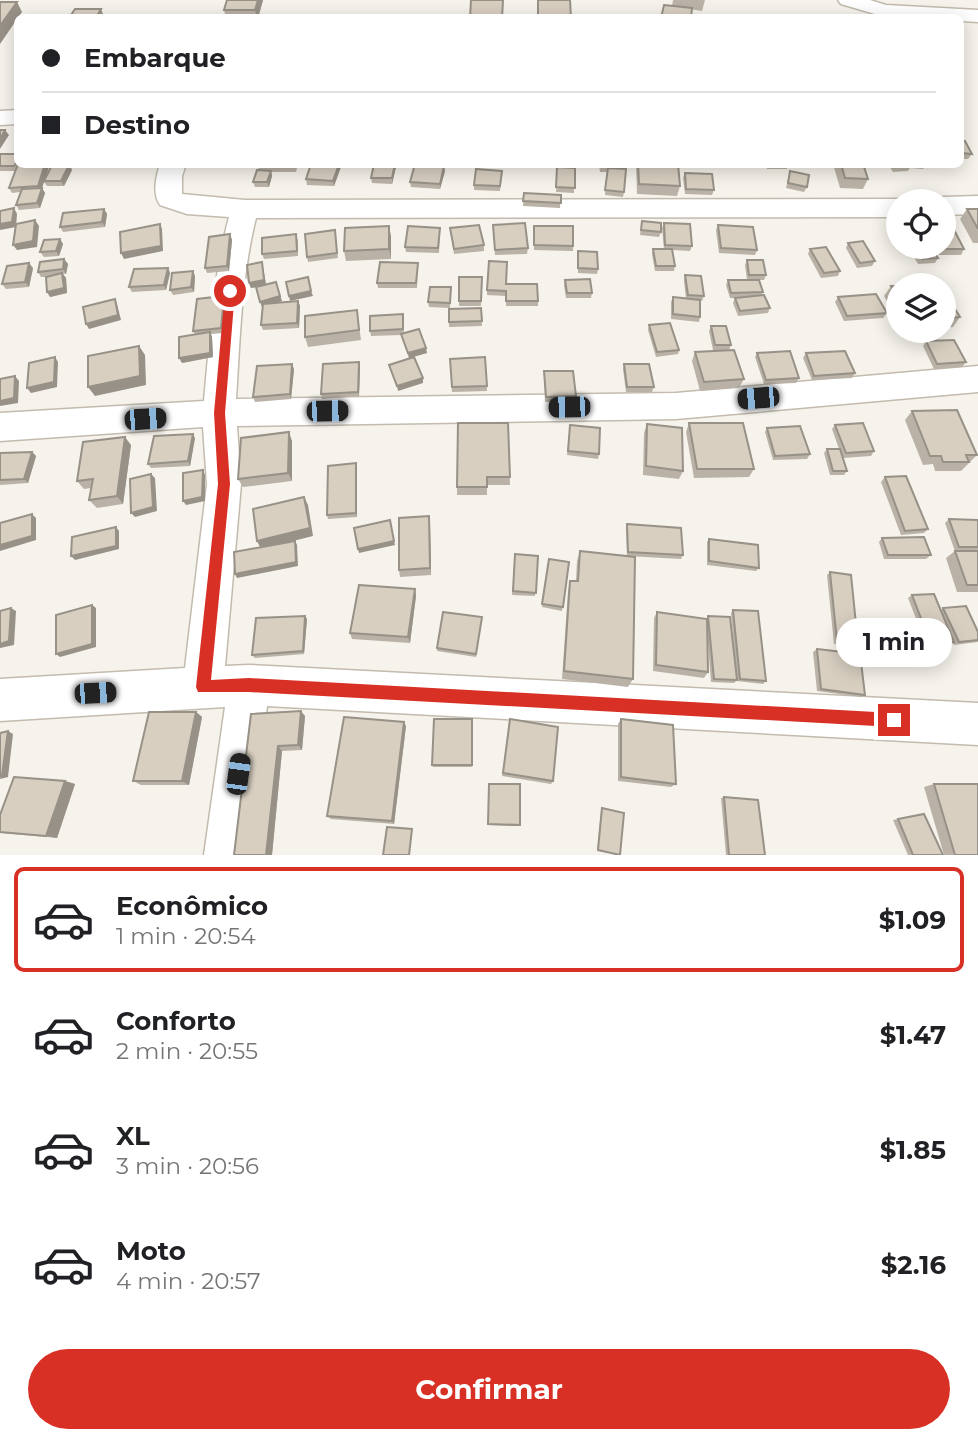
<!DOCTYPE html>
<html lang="pt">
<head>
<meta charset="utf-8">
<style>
	:root { --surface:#fff; --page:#f2f2f2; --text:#202124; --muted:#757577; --line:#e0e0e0; --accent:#d93025 }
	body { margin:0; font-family:Montserrat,sans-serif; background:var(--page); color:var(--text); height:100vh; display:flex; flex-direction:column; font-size:26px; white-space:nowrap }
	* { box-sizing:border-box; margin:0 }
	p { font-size:23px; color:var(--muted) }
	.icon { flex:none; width:38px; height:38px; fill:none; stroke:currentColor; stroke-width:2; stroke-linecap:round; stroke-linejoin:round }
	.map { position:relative; height:855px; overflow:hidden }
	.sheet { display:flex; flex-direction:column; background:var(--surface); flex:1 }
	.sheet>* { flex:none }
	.banner { position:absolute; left:14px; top:14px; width:950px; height:154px; border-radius:10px; box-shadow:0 4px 18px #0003; display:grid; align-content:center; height:154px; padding:0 28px; background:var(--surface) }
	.controls { position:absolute; left:886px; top:189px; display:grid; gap:14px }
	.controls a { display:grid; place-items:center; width:70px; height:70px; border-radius:50%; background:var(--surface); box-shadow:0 4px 18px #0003; font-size:35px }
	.end { position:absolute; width:32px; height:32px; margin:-16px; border:9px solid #d93025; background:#fff; box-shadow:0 0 0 4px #fff }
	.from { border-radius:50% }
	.bubble { position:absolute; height:49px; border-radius:24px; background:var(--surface); box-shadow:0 4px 18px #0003; font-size:23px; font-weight:700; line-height:49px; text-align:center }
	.car { position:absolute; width:21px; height:42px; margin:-21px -10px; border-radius:9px; box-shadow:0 0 5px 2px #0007; background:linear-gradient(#222 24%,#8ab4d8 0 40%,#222 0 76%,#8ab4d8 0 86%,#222 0) }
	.banner b { display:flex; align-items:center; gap:24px; height:66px; font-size:26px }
	.banner b+b { border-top:2px solid var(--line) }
	.banner i { width:18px; height:18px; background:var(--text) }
	ul { padding:12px 0 0; list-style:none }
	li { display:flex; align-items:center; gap:21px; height:105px; margin:0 14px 10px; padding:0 14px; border:4px solid transparent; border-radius:10px }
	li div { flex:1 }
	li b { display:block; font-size:26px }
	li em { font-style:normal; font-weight:700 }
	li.selected { border-color:var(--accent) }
	li>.icon { width:63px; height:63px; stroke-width:1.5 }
	.action { display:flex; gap:14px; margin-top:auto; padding:14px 28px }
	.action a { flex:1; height:80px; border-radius:42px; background:var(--accent); color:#fff; font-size:28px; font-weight:700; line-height:80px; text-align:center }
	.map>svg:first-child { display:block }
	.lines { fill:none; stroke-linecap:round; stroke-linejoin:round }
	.minor-casing { stroke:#c2bbae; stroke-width:3 }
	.minor { fill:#fff; fill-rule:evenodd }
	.wall { fill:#bab2a6 }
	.shaded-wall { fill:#979187 }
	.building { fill:#d8cfc1; stroke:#979187; stroke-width:2 }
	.route { fill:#d93025 }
</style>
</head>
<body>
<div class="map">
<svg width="978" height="855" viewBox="0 0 978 855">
	<rect width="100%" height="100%" fill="#f6f3ec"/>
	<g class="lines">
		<!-- minor casing -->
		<g class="minor-casing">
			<g id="minor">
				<path d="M838 0H870L886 5 978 10V22L961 21V18L885 17 841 4Z"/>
				<path d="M18 110V124L0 125V111Z"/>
				<path d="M160 164H186L182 176V194L245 200 898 199 906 201H898V217L256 218C241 277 240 339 236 399L676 393 978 366V392L676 419 237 426 241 484 225 666 249 665 978 703V745L267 706 250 855H204L225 707 0 721V679L185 668 207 484 203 427 0 441V413L204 401C210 339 213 276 229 217L187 214 160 205C152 193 156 177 160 164Z"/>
				<path d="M978 196V214L943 215V201H933L943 197Z"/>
			</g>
		</g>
		<!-- minor -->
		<use href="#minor" class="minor"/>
	</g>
	<!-- wall -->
	<g class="wall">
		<path d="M263 0 258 18H226L224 10Z"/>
		<path d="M673 0H705L702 11 672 6Z"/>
		<path d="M961 141 972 154 968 159H961Z"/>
		<path d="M0 154 18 164H50L45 179 51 166V164H69L72 170 64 186H47L44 182 42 188 45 193 40 208 19 210 16 205 20 192 12 193 9 188 15 171H0Z"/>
		<path d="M257 164H298L296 172H271L272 176 269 187H255L253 182 259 170Z"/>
		<path d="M342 164 334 186 307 185 306 179Z"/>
		<path d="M574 164V193L556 192 557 167H561V165Z"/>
		<path d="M599 164H622V169L624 192 623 197 605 195 607 172H600Z"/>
		<path d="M636 164H678L680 186 677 196 637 194Z"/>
		<path d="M766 164H788L787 169H767Z"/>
		<path d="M833 164H863L868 179 863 189 840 188Z"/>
		<path d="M888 164H926L923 169 910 168 908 171 893 172Z"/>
		<path d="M396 167 392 184 372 183 371 178Z"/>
		<path d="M445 171 440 189 411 187 410 182Z"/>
		<path d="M790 171 807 187 804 192 786 188Z"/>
		<path d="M685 173 714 190 712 195 685 194 683 178Z"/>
		<path d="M502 176 500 191 474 190V185Z"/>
		<path d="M524 193 561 195 560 208 523 206Z"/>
		<path d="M104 209 107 214 105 227 63 232 60 227Z"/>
		<path d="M967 209H978V243H973L960 219Z"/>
		<path d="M642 221 661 232 659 237 640 235Z"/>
		<path d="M664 223 692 246 690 251 672 250 675 266 674 271H655L652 254 653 249H664L662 228Z"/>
		<path d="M718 225 757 250 755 255 719 253 716 230Z"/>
		<path d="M534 226 573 246V251L534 250Z"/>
		<path d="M450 228 484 245V251L454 254Z"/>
		<path d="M335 230 338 258 308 262 307 257Z"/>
		<path d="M493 230 528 248 527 254 495 255Z"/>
		<path d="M440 233 439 253 406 252 405 247Z"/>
		<path d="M230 234 232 240 229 271 207 273 205 268Z"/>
		<path d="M391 236V259L346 261 344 251Z"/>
		<path d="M60 239 63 244 59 256 44 257 40 252Z"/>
		<path d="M298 239V256L264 259 262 254Z"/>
		<path d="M848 243 875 261 872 266 857 268 846 248Z"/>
		<path d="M908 247H931L938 258 935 263 918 264Z"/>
		<path d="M935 247H943L964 249 961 255H939Z"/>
		<path d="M810 249 840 271 838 276 821 278 808 254Z"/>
		<path d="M578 251 598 269 597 274 578 273Z"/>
		<path d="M64 259 68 264 66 274H63L66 278 67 293 50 297 47 277H41L38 272Z"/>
		<path d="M747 260 766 275 764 280H759L763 292 762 295 770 308 768 313 738 316 733 303 735 298H737H730L726 285 728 280H747L745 265Z"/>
		<path d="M418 263 417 288H378L377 283Z"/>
		<path d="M263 267 266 284 276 282 282 301 273 303 298 301 300 306 299 328 263 330 261 325 263 306 262 307 257 287 251 288 249 283Z"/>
		<path d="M33 268 29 287 6 289 2 284Z"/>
		<path d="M168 268 170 273 166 290 132 292 129 287Z"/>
		<path d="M685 275 704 296 702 301H700V317L699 322 671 319V302L673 297 686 299 684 281Z"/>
		<path d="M195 276 194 292 173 295 170 290Z"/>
		<path d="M459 277H482L481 306H459Z"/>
		<path d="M565 280 592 293 591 298H566L564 285Z"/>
		<path d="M506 284 538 301V306H506V296L487 295V290Z"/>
		<path d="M891 286H898V321L884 296Z"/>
		<path d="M451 287 450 308 429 307 428 302Z"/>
		<path d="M943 290 960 317 953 327 943 328Z"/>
		<path d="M224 296 226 301 223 333 211 334 212 337 213 357 182 363 195 334 193 331Z"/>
		<path d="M838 297 887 313 883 318 844 321 835 302Z"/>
		<path d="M481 308 482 326 449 327V309Z"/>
		<path d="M357 310 361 340 308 347 305 337Z"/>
		<path d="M403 314 404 334 427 353 409 358 401 335 371 336 370 331Z"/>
		<path d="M649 325 679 350 678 354 656 357 648 330Z"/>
		<path d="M711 326 731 345 729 350H713L709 331Z"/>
		<path d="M926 341 966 362 962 367 934 369 923 346Z"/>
		<path d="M695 352 744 379 739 388 700 391 692 361Z"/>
		<path d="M757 353 799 378 796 383 764 384 755 357Z"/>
		<path d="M806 353 855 373 852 378 812 380 803 358Z"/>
		<path d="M485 357 487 391 452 392 450 359Z"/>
		<path d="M624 364 654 387 652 392H626L623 369Z"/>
		<path d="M360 366 359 396 322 399 321 394Z"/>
		<path d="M294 369 291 399 255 402 253 397Z"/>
		<path d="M544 371 576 396 575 401 545 402Z"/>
		<path d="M912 411 977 455 961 471H935L933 464 923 465 905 420Z"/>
		<path d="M508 423 510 485H487V495H457V487Z"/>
		<path d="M689 423 754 469 749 477 694 478 686 432Z"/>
		<path d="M647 424 683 471 679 479 643 475 644 433Z"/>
		<path d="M570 425 599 454 598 459 567 455Z"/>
		<path d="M835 425 874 451 871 456 843 458 847 471 844 475H830L824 453 827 449H839L832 429Z"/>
		<path d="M767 428 810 454 807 459 773 460 765 432Z"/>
		<path d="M195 438 190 466 151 468 148 464Z"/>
		<path d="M292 441V481L243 487 238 479Z"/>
		<path d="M131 445 123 504 97 508 89 500 91 488 84 489 77 481Z"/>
		<path d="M32 452 36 456 28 483 0 485V453Z"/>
		<path d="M356 463 357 468V517L328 519 327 515Z"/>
		<path d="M885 477 928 529 924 533 901 535 881 482Z"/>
		<path d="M429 516 430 524 431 575 400 577 399 570Z"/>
		<path d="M949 519 978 520V592H957L946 558 955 551 945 523Z"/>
		<path d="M627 524 683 555 681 559 627 556 626 528Z"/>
		<path d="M882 538 931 555 926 559H884L879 542Z"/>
		<path d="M709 539 759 568 756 571 707 565V542Z"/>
		<path d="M580 551 633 679 628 687 562 679 568 591 570 581H576L577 561Z"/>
		<path d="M515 554 538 556 535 596 512 595Z"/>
		<path d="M549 559 569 562 562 611 542 607Z"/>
		<path d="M830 572 858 644 855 647 834 644 827 575Z"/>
		<path d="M415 589 416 596 410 643 352 639 350 633Z"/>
		<path d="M912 595 941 610 943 608 978 632V642L954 645 953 643 949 646 927 647 908 598Z"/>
		<path d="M733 610 766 681 763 684 737 681V680L734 683 711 682 707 631 708 672 704 678 653 671 654 618 657 612 706 619 708 616 736 674 731 613Z"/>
		<path d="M305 616 307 619 304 654 255 658 252 655Z"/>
		<path d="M482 617 476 657 437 651V648Z"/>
		<path d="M817 649 865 695 861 697 817 691 813 652Z"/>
		<path d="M196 712 202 717 189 785H141L133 781Z"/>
		<path d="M251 714 305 716 302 750 282 751 272 855Z"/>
		<path d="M472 719V767H433L432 765Z"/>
		<path d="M510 719 553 781 551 784 502 776Z"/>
		<path d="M621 719 676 784 671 787 618 781V724Z"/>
		<path d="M406 726 394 824 331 819 327 816Z"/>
		<path d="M65 781 75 784 57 838 0 833V815Z"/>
		<path d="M489 784 520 825V826L488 825Z"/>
		<path d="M934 784 978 855H944L924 787Z"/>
		<path d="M724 797 765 855H726L721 798Z"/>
		<path d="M602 808 620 855 597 851 601 810Z"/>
		<path d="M898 819 943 855H908L893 820Z"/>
	</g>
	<!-- shaded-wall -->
	<g class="shaded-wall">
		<path d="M258 0H263L258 18H257L255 10Z"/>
		<path d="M17 2 22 12 0 44V26Z"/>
		<path d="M101 9 103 14 101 18H96Z"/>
		<path d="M5 130 9 135 0 149V139Z"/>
		<path d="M45 164H50L41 191 38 186Z"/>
		<path d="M65 164H69L72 170 64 186 61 181Z"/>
		<path d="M339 164H342L334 186 333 181Z"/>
		<path d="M395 164 396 167 392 184V178Z"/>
		<path d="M444 166 445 171 440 189V184Z"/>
		<path d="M271 171 272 176 269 187 267 182Z"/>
		<path d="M42 188 45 193 40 208 37 203Z"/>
		<path d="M14 208 17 214 16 227 0 230V224Z"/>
		<path d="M104 209 107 214 105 227 102 222Z"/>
		<path d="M35 220 39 226 37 247 17 250 13 245Z"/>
		<path d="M160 224 162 229 163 251 124 259 121 253Z"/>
		<path d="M389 226 391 236V259L389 249Z"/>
		<path d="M230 234 232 240 229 271 227 266Z"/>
		<path d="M60 239 63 244 59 256 56 251Z"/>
		<path d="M64 259 68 264 66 274 63 269Z"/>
		<path d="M262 262 266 285 251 288 249 283Z"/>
		<path d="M29 263 33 268 29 287 25 282Z"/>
		<path d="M168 268 170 273 166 290 164 285Z"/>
		<path d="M193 271 195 276 194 292 191 287Z"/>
		<path d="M62 273 66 278 67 293 50 297 47 292Z"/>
		<path d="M311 291 313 296 290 301 289 296Z"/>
		<path d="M224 296 226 301 223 333 221 328Z"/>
		<path d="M280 296 282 301 262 307 260 302Z"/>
		<path d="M115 299 117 304 121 320 89 329 86 324Z"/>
		<path d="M298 301 300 306 299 328 297 323Z"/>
		<path d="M210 332 212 337 213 357 182 363 179 358Z"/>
		<path d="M139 346 145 355 146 385 95 396 88 387Z"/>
		<path d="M426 348 427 353 409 358 408 353Z"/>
		<path d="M55 357 58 362 57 387 31 393 27 388Z"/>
		<path d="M359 362 360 366 359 396 358 392Z"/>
		<path d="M292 364 294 369 291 399 290 394Z"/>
		<path d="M15 376 19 381 18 403 0 406V401Z"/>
		<path d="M423 378V383L398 391 397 386Z"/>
		<path d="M289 432 292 441V481L288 473Z"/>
		<path d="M193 434 195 438 190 466 188 461Z"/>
		<path d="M125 437 131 445 123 504 117 496Z"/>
		<path d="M32 452 36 456 28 483 24 479Z"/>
		<path d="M356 463 357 468V517L356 513Z"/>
		<path d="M203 470 205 475V501L186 505 183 501Z"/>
		<path d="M151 474 155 478 157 511 135 517 131 513Z"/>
		<path d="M304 497 308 505 313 536 261 549 257 541Z"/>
		<path d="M32 514 36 518V540L0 551V545Z"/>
		<path d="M429 516 430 524 431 575 430 568Z"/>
		<path d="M116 527 119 531V549L75 560 71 556Z"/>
		<path d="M295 541 297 545 298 566 237 578 235 574Z"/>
		<path d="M394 541 395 545 359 553 358 549Z"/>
		<path d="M415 589 416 596 410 643 408 637Z"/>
		<path d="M92 605 96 608V647L60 657 56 654Z"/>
		<path d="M11 608 16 611 14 645 0 648V644Z"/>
		<path d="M305 616 307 619 304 654 303 651Z"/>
		<path d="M301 711 305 716 302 750 298 745Z"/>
		<path d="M196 712 202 717 189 785 182 781Z"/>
		<path d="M404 722 406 726 394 824 392 821Z"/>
		<path d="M8 731 13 734 8 777 0 779Z"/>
		<path d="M278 746 282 751 272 855H266Z"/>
		<path d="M65 781 75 784 57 838 46 836Z"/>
	</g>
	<!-- building -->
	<g class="building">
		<path d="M227 0H258L255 10H224Z"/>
		<path d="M471 0H503L502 18H470Z"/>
		<path d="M538 0H570L571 18H538Z"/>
		<path d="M0 2H17L0 26Z"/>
		<path d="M664 5 692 8 691 18H661Z"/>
		<path d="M75 9H101L96 18H69Z"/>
		<path d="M0 130H5L0 139Z"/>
		<path d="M961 141H965L972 154 961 153Z"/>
		<path d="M0 154H18V160L14 166H0Z"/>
		<path d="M18 164H45L38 186 9 188Z"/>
		<path d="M311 164H339L333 181 306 179Z"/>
		<path d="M374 164H395L392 178H371Z"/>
		<path d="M415 164 444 166 440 184 410 182Z"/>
		<path d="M638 164H678L680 186 639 184Z"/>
		<path d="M841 164H863L868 179 845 178Z"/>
		<path d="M894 164H910L911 166 896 167Z"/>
		<path d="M52 165H69L61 181H44Z"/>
		<path d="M557 167 575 168V188L556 187Z"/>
		<path d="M608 168 626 169 624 192 605 190Z"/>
		<path d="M476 169 502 171 500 186 474 185Z"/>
		<path d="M257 170 271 171 267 182H253Z"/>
		<path d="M790 171 809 175 807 187 788 183Z"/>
		<path d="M685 173 712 174 714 190 686 189Z"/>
		<path d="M42 188 37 203 16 205 22 189Z"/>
		<path d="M524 193 561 195V203L523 201Z"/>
		<path d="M14 208 12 222 0 224V211Z"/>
		<path d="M104 209 102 222 60 227 63 213Z"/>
		<path d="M967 209H978V229Z"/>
		<path d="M35 220 33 241 13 245 16 224Z"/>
		<path d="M642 221 661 223V232L641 230Z"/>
		<path d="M525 223 528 248 495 250 493 225Z"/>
		<path d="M664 223 690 224 692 246 665 245Z"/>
		<path d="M160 224 161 246 121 253 120 232Z"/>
		<path d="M479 225 484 245 454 249 450 228Z"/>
		<path d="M718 225 753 227 757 250 721 248Z"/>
		<path d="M389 226V249L344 251 345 228Z"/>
		<path d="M408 226 440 228 438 248 405 247Z"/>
		<path d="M534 226H573V246L534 245Z"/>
		<path d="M943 226H952L964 249H943L941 247H943Z"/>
		<path d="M335 230 337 253 307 257 305 234Z"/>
		<path d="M230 234 227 266 205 268 209 237Z"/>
		<path d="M296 234 297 251 262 254V238Z"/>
		<path d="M60 239 56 251 40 252 44 240Z"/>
		<path d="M863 241 875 261 860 263 848 243Z"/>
		<path d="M826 247 840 271 824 273 810 249Z"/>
		<path d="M915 247H931L938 258 922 259Z"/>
		<path d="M653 249H672L675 266H656Z"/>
		<path d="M578 251 597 252 598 269 578 268Z"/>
		<path d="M64 259 63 269 38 272 40 262Z"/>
		<path d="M747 260H763L766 275H749Z"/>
		<path d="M489 261 507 262 506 284H537L538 301H506V291L487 290Z"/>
		<path d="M262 262 264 280 249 283 247 265Z"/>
		<path d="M380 262 418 263 416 283H377Z"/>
		<path d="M29 263 25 282 2 284 7 266Z"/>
		<path d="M168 268 164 285 129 287 134 269Z"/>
		<path d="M193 271 191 287 170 290 172 273Z"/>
		<path d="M62 273 64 288 47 292 46 277Z"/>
		<path d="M685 275 701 276 704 296 688 295Z"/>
		<path d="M308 277 311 291 289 296 286 282Z"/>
		<path d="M459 277H482L481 301H459Z"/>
		<path d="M590 279 592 293H567L565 280Z"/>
		<path d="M728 280H759L763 292 731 293Z"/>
		<path d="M276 282 280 296 260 302 256 287Z"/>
		<path d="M938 282 940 285H904Z"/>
		<path d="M891 286H898V299Z"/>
		<path d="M430 287H451L450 303 428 302Z"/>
		<path d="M943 290 960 317 943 319Z"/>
		<path d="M876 294 887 313 847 316 838 297Z"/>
		<path d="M764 295 770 308 740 311 735 298Z"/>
		<path d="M224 296 221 328 193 331 197 299Z"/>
		<path d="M673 297 700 300V317L673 314Z"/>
		<path d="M115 299 118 315 86 324 83 307Z"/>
		<path d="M298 301 297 323 261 325 263 304Z"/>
		<path d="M481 308 482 321 449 322V309Z"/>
		<path d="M357 310 359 330 305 337V316Z"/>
		<path d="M403 314V329L370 331V316Z"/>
		<path d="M670 323 679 350 657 352 649 325Z"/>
		<path d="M711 326H726L731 345H715Z"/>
		<path d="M419 329 426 348 408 353 401 334Z"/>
		<path d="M210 332V353L179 358V337Z"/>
		<path d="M954 340 966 362 937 364 926 341Z"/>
		<path d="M139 346 140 376 88 387V356Z"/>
		<path d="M734 350 744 379 704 382 695 352Z"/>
		<path d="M790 351 799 378 766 380 757 353Z"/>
		<path d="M845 351 855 373 814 376 806 353Z"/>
		<path d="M55 357 54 382 27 388 29 363Z"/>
		<path d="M414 357 423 378 397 386 389 365Z"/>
		<path d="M485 357 487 386 452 387 450 359Z"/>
		<path d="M359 362 358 392 321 394 323 364Z"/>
		<path d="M292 364 290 394 253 397 257 366Z"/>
		<path d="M624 364H649L654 387H627Z"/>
		<path d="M544 371H573L576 396 546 397Z"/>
		<path d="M15 376 14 398 0 401V379Z"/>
		<path d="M957 410 977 455H966L969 462H943L941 456H930L912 411Z"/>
		<path d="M458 423H508L510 477H487V487H457Z"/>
		<path d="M689 423H743L754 469H697Z"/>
		<path d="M863 423 874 451 846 453 835 425Z"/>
		<path d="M647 424 682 428 683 471 646 466Z"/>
		<path d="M570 425 600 428 599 454 568 451Z"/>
		<path d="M800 426 810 454 775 456 767 428Z"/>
		<path d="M289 432 288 473 238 479 241 438Z"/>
		<path d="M193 434 188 461 148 464 154 436Z"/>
		<path d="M125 437 117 496 89 500 93 479 77 481 83 442Z"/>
		<path d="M827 449H840L847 471H833Z"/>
		<path d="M32 452 24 479 0 480V453Z"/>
		<path d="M356 463V513L327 515 328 466Z"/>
		<path d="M203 470 202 497 183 501V473Z"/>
		<path d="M151 474 153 507 131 513 130 479Z"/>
		<path d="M906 476 928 529 905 531 885 477Z"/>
		<path d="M304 497 310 528 257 541 253 509Z"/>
		<path d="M32 514V536L0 545V523Z"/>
		<path d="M429 516 430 568 399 570V518Z"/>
		<path d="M949 519 978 520V547H959Z"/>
		<path d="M390 520 394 541 358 549 354 528Z"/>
		<path d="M627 524 681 528 683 555 628 552Z"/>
		<path d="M116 527V546L71 556 72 537Z"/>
		<path d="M924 537 931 555H888L882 538Z"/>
		<path d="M709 539 758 545 759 568 709 561Z"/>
		<path d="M295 541 296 562 235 574 234 552Z"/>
		<path d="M580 551 635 557 633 679 564 671 570 581H578Z"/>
		<path d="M955 551H978V585H967Z"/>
		<path d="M515 554 538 556 536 593 513 591Z"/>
		<path d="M549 559 569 562 563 607 542 604Z"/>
		<path d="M830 572 851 575 858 644 837 641Z"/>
		<path d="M359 585 415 589 408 637 350 633Z"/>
		<path d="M934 594 954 642 931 644 912 595Z"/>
		<path d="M92 605V644L56 654V615Z"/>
		<path d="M966 606 978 632V640L959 642 943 608Z"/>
		<path d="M11 608 9 641 0 644V611Z"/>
		<path d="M733 610 758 611 766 681 740 679Z"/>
		<path d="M443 612 482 617 476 654 437 648Z"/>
		<path d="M657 612 707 619 708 672 656 665Z"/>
		<path d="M305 616 303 651 252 655 256 618Z"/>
		<path d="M708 616 730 617 737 680 714 679Z"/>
		<path d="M817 649 860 654 865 695 821 689Z"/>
		<path d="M301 711 298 745 278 746 266 855H234L251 714Z"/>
		<path d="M149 712H196L182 781H133Z"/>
		<path d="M344 717 404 722 392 821 327 816Z"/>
		<path d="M434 719H472V765H432Z"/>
		<path d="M510 719 558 727 553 781 503 773Z"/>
		<path d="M621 719 673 725 676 784 621 777Z"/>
		<path d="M8 731 2 775 0 776V733Z"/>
		<path d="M14 777 65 781 46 836 0 832V815Z"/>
		<path d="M489 784H520V825L488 824Z"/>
		<path d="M934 784H978V855H955Z"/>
		<path d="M724 797 758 800 765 855H729Z"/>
		<path d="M602 808 624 813 620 855 598 850Z"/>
		<path d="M924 814 943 855H913L898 819Z"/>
		<path d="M387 827 412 829 409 855H383Z"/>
	</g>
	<!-- route -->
	<path class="route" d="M230 287 235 291 225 413 230 484 211 680 249 678 894 713 901 720 899 725 894 727 249 692H198L196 687 218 484 214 413 225 291Z"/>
</svg>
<div class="controls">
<a><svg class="icon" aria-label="locate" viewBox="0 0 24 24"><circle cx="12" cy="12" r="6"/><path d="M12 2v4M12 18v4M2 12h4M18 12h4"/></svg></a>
<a><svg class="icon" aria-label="layers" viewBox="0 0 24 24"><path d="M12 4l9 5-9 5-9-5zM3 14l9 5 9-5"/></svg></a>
</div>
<i class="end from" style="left:230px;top:291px"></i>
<i class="end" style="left:894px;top:720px"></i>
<div class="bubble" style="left:836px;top:618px;width:116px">1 min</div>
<i class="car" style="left:758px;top:398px;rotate:265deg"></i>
<i class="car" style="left:569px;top:407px;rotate:269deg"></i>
<i class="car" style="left:327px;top:411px;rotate:89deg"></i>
<i class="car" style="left:145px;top:419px;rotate:86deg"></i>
<i class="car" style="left:95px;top:693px;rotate:87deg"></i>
<i class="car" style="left:238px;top:774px;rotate:8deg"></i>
<div class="banner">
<b><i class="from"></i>Embarque</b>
<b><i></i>Destino</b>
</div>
</div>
<section class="sheet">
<ul>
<li class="selected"><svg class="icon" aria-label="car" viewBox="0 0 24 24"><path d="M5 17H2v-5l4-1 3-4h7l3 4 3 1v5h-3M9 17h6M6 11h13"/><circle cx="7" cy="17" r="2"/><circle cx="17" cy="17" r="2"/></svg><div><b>Econômico</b><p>1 min · 20:54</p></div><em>$1.09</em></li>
<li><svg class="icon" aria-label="car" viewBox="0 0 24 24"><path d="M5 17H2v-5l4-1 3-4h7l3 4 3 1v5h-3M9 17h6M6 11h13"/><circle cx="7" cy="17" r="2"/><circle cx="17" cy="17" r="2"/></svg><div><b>Conforto</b><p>2 min · 20:55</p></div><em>$1.47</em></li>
<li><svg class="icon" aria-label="car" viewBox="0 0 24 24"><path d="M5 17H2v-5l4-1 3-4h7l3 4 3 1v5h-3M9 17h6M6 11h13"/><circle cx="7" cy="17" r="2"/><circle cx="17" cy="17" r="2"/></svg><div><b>XL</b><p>3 min · 20:56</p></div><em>$1.85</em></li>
<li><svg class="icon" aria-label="car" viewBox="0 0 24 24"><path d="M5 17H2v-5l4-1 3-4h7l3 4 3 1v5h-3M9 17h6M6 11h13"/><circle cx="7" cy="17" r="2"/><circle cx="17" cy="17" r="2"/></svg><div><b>Moto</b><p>4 min · 20:57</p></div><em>$2.16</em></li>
</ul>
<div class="action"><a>Confirmar</a></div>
</section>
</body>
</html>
